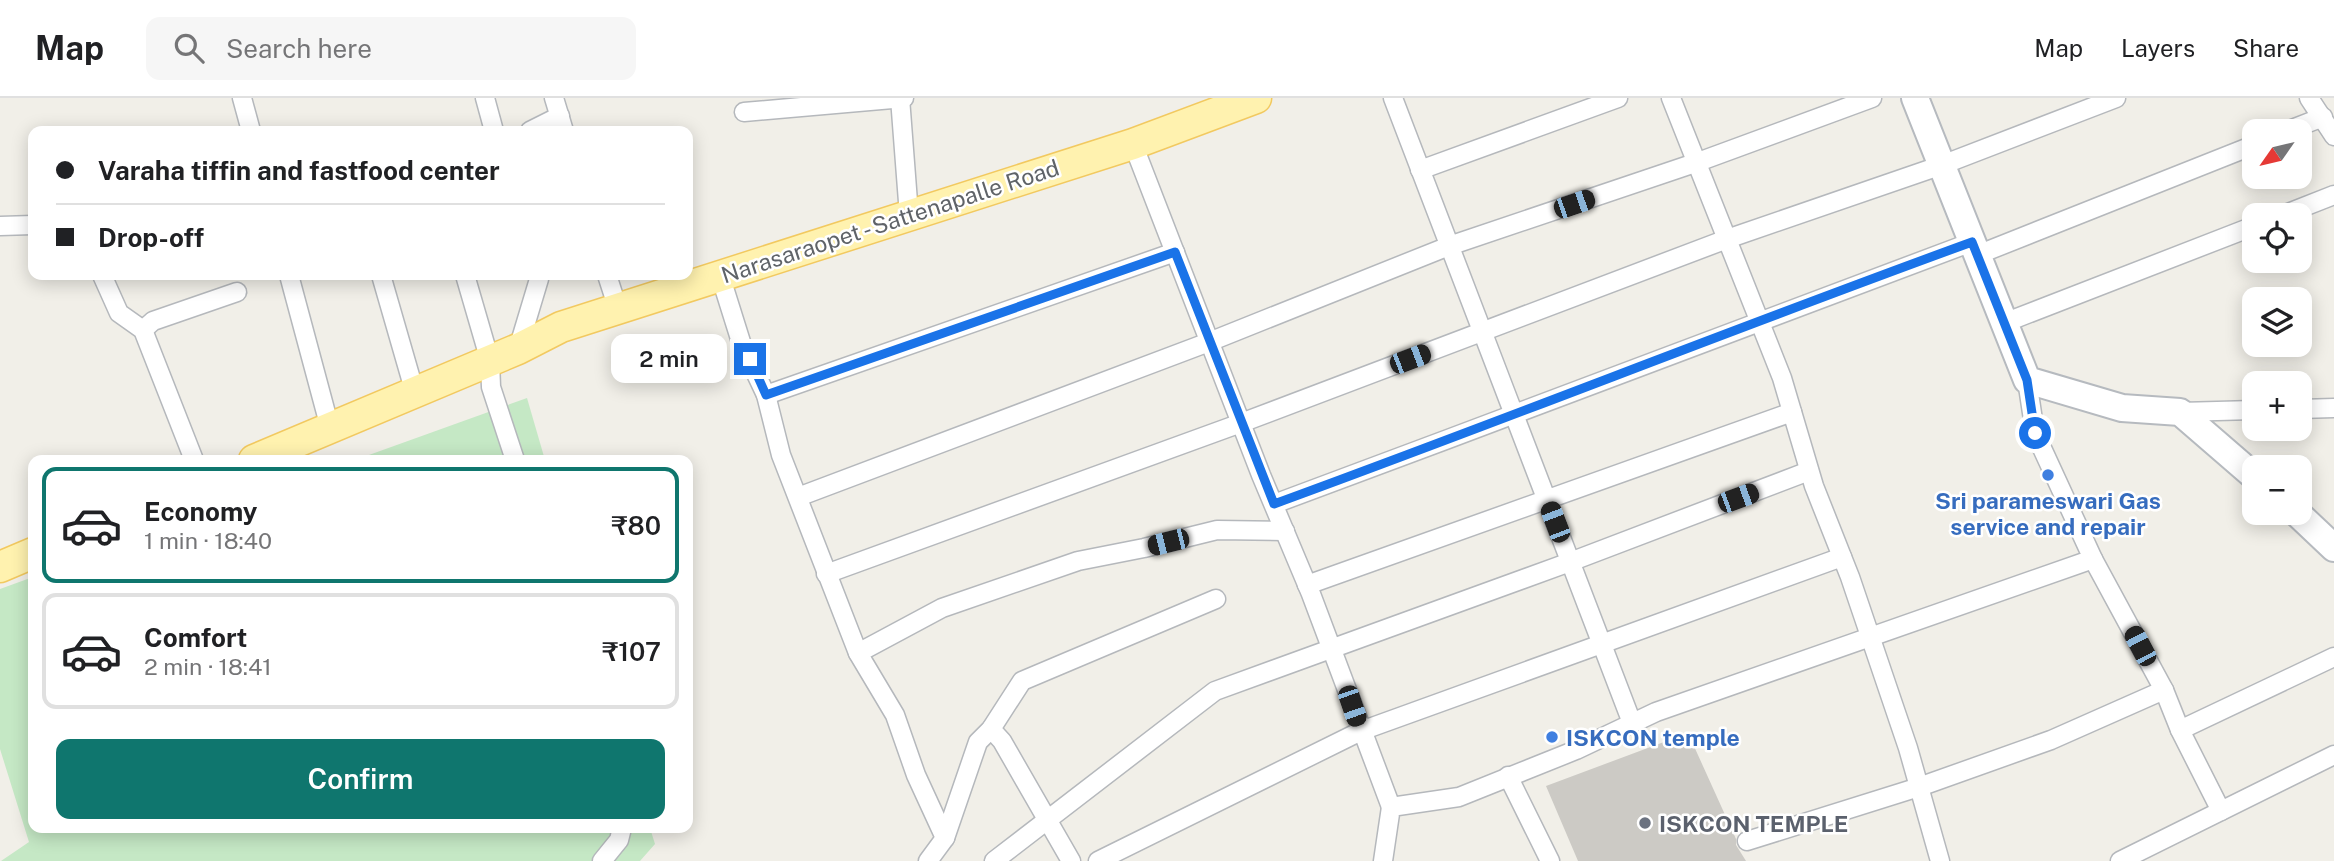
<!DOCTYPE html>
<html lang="en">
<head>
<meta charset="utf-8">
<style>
	:root { --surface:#fff; --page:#f6f6f6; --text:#202124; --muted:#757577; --line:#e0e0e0; --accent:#0f766e }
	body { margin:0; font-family:"Public Sans",sans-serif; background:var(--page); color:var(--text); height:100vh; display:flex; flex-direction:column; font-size:26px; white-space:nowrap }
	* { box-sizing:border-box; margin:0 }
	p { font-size:23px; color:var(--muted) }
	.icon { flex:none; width:38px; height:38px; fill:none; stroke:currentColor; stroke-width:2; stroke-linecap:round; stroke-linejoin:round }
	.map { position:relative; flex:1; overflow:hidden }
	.details { position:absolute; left:28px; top:357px; width:665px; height:378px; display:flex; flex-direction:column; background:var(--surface); border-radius:14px; box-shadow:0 4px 18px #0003 }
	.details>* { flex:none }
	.top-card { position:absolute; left:28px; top:28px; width:665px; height:154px; border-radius:14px; box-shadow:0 4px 18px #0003; display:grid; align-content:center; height:154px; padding:0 28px; background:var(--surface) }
	.needle { width:46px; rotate:236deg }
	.controls { position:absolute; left:2242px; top:21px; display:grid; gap:14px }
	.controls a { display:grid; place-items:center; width:70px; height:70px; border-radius:14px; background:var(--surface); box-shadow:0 4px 18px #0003; font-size:35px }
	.end { position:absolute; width:32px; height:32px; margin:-16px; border:9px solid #1a73e8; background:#fff; box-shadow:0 0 0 4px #fff }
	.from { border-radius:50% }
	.bubble { position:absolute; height:49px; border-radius:14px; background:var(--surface); box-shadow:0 4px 18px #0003; font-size:23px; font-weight:600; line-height:49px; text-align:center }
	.car { position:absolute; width:21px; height:42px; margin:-21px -10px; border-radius:9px; box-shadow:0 0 5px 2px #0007; background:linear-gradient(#222 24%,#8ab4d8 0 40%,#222 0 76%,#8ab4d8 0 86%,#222 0) }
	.top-card b { display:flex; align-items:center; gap:24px; height:66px; font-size:26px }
	.top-card b+b { border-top:2px solid var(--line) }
	.top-card i { width:18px; height:18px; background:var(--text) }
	ul { padding:12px 0 0; list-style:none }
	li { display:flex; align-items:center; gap:21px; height:116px; margin:0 14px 10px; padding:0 14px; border:4px solid var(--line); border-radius:14px }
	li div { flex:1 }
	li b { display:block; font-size:26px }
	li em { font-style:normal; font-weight:600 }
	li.selected { border-color:var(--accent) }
	li>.icon { width:63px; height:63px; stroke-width:1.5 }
	.button { display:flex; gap:14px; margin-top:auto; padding:14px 28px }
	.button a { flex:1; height:80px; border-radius:14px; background:var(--accent); color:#fff; font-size:28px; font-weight:600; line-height:80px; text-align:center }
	header { display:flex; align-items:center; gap:42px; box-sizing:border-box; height:98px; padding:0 35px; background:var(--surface); border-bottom:2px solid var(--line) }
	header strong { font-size:33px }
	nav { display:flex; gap:38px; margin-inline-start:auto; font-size:24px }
	.search { width:490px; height:63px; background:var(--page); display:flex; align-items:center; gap:18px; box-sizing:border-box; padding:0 24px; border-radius:14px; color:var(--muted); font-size:26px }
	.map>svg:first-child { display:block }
	.green { fill:#c5e8c5 }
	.building { fill:#cccac5 }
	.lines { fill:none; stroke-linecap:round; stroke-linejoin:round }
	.street-casing { stroke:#b5b8bc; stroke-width:21 }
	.secondary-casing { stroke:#b6babf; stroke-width:30 }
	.primary-casing { stroke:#f2c960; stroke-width:33 }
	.street { stroke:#fff; stroke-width:18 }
	.secondary { stroke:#fff; stroke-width:26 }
	.primary { stroke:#fff2af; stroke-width:30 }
	.route { stroke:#1a73e8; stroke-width:9 }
	.shop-dot { fill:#3f7fe0; stroke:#fff; stroke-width:2.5 }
	.worship-dot { fill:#6b7280; stroke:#fff; stroke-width:2.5 }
	.labels { text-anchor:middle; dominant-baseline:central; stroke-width:5; stroke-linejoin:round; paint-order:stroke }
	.street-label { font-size:23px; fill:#5f6368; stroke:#fff }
	.shop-label { font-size:23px; font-weight:bold; fill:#366cbe; stroke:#fff }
	.worship-label { font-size:23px; font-weight:bold; fill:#5b616d; stroke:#fff; text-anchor:start }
</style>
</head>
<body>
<header>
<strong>Map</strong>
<div class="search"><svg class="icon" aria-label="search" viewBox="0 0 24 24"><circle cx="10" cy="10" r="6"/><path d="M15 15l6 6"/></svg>Search here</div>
<nav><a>Map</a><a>Layers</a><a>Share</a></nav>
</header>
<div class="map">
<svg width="2334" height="763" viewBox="0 0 2334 763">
	<rect width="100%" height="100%" fill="#f1efe8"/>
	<!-- green -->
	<g class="green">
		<path d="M527 300 545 362H355Z"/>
		<path d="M33 479V730H650L655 746 640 763H1L29 744 0 651V491Z"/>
	</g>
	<!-- building -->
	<path class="building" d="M1688 635 1736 741V747L1746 763H1578L1546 688Z"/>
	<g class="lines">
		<!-- street casing -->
		<g class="street-casing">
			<g id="street">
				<path d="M242 0 251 33"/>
				<path d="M485 0 494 33"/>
				<path d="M554 0 564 33"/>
				<path d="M900 0 909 117"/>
				<path d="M1393 0 1632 625"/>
				<path d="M1671 0 1782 280 1814 388 1850 479 1908 650 1940 763"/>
				<path d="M2309 0 2334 38"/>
				<path d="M744 14 904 0"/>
				<path d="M530 33 560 18"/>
				<path d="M2287 33 2323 19"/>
				<path d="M1133 46 1261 377 1311 496 1391 709"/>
				<path d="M1420 72 1618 0"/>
				<path d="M2283 117 2334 97"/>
				<path d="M0 128 33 127"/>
				<path d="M1977 157 2254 47"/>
				<path d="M102 177 119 215 143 232 194 362"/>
				<path d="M289 177 330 330"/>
				<path d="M381 177 415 295"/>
				<path d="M465 177 490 263 491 289 515 362"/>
				<path d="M607 177 618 211"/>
				<path d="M720 177 741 244 766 297 781 357 858 555"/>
				<path d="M2004 225 2254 128"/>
				<path d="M143 232 153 223 237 194"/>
				<path d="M518 251 539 181 538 177"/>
				<path d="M766 297 1175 154"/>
				<path d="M2300 311 2334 310"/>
				<path d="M2180 314 2254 312"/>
				<path d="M798 399 1209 244 1449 148 1698 64 1872 0"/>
				<path d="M1274 406C1507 320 1738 230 1972 144"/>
				<path d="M2093 461 2164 592 2180 632 2221 713"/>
				<path d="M826 476 1241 325 1727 141 1942 67 2116 0"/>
				<path d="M1307 487 1792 314"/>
				<path d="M991 631 1002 643 1071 763"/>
				<path d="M2180 632 2334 559"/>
				<path d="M1508 678 1550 763"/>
				<path d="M945 740 978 644 991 631 1022 583 1216 501"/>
				<path d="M1747 743 1919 689 2051 642 2164 592"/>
				<path d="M602 763 619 742 622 730"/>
				<path d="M928 763 945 740 916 677 895 617 858 555 942 510 1078 463 1144 450 1217 432 1285 433"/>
				<path d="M994 763 1215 593 1570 464 1809 373"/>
				<path d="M1098 763 1361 633 1842 459"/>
				<path d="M1383 763 1391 709 1459 699 1576 652 1656 614 2093 461 2035 335 2027 282"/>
				<path d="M2120 763 2334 657"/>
			</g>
		</g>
		<!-- secondary casing -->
		<g class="secondary-casing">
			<g id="secondary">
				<path d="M1915 0 2027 282 2122 310 2180 314 2254 378"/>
				<path d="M2297 415 2334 450"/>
			</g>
		</g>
		<!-- primary casing -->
		<g class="primary-casing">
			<g id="primary">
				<path d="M254 362 518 251 561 229 1133 46 1256 0"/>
				<path d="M0 469 33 455"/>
			</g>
		</g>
		<!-- street -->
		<use href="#street" class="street"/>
		<!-- secondary -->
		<use href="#secondary" class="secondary"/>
		<!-- primary -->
		<use href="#primary" class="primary"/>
	</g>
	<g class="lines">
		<!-- route -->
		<path class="route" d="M750 261 766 297 1175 154 1274 406C1507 321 1738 229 1972 144L2027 282 2035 335"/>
	</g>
	<!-- markers -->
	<g class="shop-dot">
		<circle cx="2048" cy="377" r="7"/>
		<circle cx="1552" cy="639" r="7"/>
	</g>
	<circle class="worship-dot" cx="1645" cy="725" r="7"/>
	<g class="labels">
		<!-- street labels -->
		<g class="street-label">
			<text transform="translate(890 123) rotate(-18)">Narasaraopet - Sattenapalle Road</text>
		</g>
		<!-- shop labels -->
		<g class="shop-label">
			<text x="2048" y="402">Sri parameswari Gas<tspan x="2048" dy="26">service and repair</tspan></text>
			<text x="1566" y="639" text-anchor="start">ISKCON temple</text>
		</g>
		<!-- worship labels -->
		<g class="worship-label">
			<text x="1659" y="725">ISKCON TEMPLE</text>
		</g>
	</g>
</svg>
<div class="controls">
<a><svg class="needle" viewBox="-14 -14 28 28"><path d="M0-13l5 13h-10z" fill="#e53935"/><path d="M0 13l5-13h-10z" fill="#757577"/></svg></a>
<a><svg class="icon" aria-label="locate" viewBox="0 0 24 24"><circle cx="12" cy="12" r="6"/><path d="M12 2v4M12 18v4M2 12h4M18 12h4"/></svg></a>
<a><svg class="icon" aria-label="layers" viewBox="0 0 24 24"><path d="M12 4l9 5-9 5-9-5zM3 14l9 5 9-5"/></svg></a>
<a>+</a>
<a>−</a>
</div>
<i class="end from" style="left:2035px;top:335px"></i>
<i class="end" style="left:750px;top:261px"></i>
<div class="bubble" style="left:611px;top:236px;width:116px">2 min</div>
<i class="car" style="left:1574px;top:106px;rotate:71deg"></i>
<i class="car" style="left:1410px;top:261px;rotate:69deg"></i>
<i class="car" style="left:1738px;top:400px;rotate:70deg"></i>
<i class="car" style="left:1555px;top:424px;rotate:339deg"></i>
<i class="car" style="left:1168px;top:444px;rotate:256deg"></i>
<i class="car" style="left:2140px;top:548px;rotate:332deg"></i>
<i class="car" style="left:1352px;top:608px;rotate:161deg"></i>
<div class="top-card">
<b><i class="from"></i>Varaha tiffin and fastfood center</b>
<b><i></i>Drop-off</b>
</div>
<section class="details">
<ul>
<li class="selected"><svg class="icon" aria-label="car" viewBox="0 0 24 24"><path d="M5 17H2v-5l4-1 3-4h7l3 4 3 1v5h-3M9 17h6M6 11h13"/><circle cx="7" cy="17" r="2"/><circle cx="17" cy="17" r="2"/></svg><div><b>Economy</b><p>1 min · 18:40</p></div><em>₹80</em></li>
<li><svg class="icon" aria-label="car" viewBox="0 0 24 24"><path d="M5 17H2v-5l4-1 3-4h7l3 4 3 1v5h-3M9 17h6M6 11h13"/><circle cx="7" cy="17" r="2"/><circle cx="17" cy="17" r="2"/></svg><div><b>Comfort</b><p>2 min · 18:41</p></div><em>₹107</em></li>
</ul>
<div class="button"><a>Confirm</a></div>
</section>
</div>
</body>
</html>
